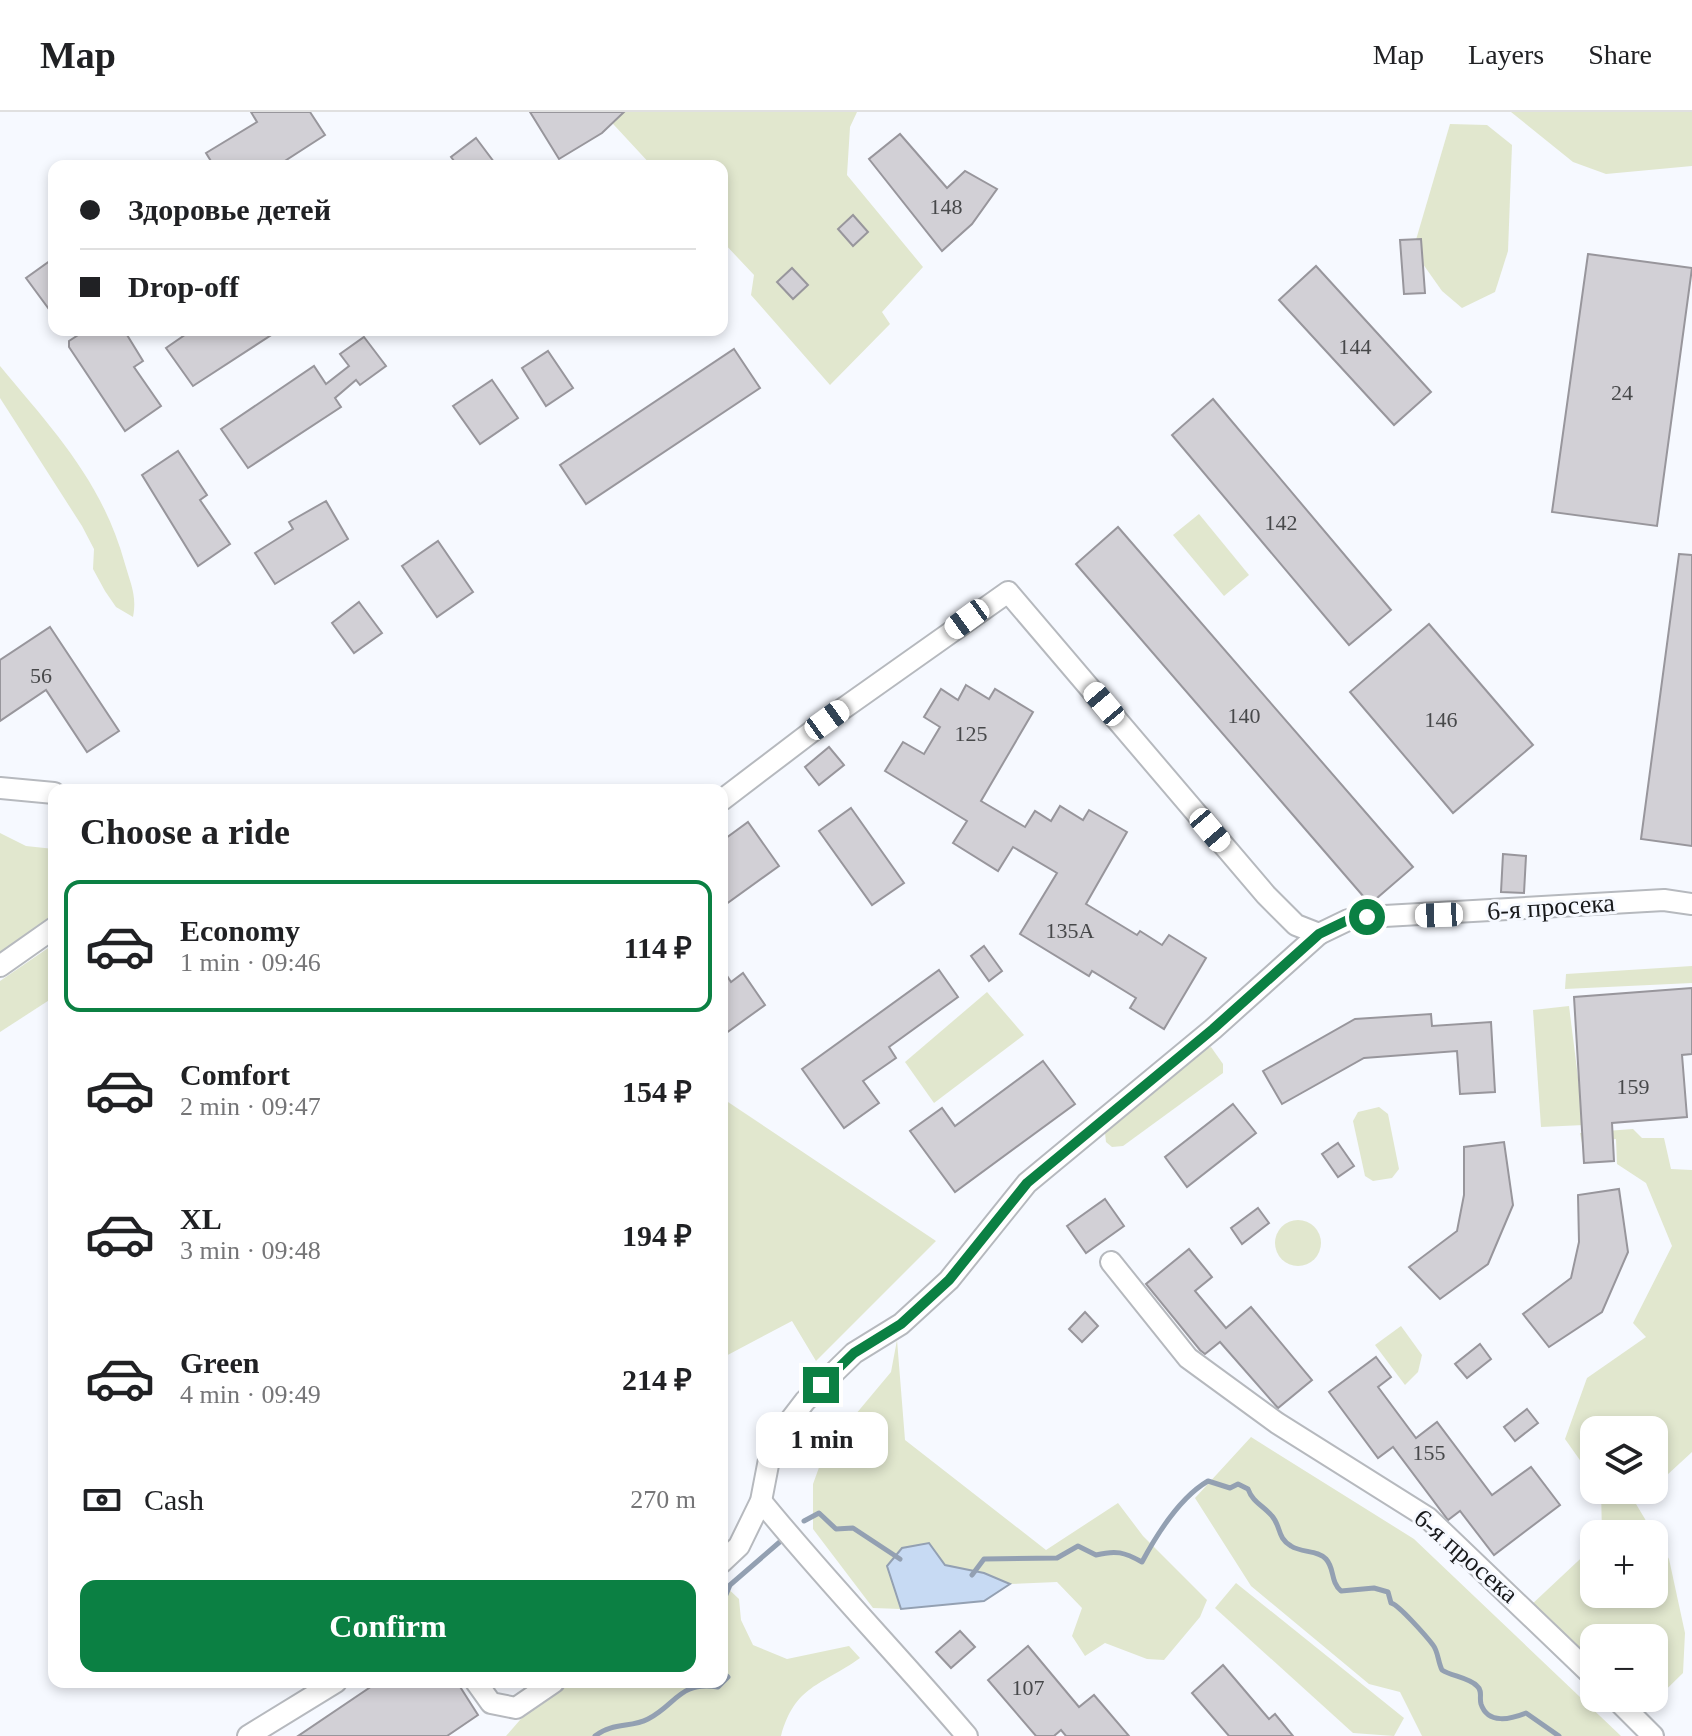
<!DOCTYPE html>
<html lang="en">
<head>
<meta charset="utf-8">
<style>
	:root { --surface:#fff; --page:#f6f6f6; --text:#202124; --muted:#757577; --line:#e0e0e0; --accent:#0b8043 }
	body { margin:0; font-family:Georgia,serif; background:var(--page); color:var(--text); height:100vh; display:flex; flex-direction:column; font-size:30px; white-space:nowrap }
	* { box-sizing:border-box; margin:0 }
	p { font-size:26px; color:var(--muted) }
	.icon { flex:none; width:44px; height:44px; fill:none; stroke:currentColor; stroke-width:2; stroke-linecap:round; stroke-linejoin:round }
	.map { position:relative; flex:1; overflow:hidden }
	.sheet { position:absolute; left:48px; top:672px; width:680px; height:904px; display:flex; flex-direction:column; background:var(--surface); border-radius:16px; box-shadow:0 4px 12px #0003 }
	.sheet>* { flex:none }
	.hud { position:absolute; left:48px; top:48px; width:680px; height:176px; border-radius:16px; box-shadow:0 4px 12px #0003; display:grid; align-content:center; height:176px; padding:0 32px; background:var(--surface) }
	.tools { position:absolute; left:1580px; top:1304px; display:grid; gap:16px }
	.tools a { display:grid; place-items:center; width:88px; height:88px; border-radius:16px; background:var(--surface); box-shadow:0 4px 12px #0003; font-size:40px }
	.end { position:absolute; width:36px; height:36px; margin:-18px; border:10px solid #0b8043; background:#fff; box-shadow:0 0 0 4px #fff }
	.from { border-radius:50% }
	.bubble { position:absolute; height:56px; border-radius:16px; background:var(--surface); box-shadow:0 4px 12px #0003; font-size:26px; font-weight:700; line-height:56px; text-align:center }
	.car { position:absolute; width:24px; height:48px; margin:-24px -12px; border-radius:10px; box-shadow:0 0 6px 2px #0007; background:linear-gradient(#fff 24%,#345 0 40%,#fff 0 76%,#345 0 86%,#fff 0) }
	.hud b { display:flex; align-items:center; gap:28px; height:76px; font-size:30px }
	.hud b+b { border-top:2px solid var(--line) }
	.hud i { width:20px; height:20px; background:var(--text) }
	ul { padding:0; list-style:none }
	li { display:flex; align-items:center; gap:24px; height:132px; margin:0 16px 12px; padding:0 16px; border:4px solid transparent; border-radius:16px }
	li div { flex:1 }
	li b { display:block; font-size:30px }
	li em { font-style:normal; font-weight:700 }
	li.current { border-color:var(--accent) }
	li>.icon { width:72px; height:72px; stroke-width:1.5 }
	h2 { padding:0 32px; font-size:36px; line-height:96px }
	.pay { display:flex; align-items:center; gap:20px; height:88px; padding:0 32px; font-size:30px }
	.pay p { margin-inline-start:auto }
	.primary-button { display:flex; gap:16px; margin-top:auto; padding:16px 32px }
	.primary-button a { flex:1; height:92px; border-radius:16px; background:var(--accent); color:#fff; font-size:32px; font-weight:700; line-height:92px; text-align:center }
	header { display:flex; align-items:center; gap:48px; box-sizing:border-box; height:112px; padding:0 40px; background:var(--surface); border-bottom:2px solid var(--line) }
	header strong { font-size:38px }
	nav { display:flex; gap:44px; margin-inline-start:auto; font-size:28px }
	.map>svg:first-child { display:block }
	.green { fill:#e1e7ce }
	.water { fill:#c7daf3; stroke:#93a0b2; stroke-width:2 }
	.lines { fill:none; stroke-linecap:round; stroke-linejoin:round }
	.stream { stroke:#93a0b2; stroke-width:5 }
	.building { fill:#d2d0d6; stroke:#98969c; stroke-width:2 }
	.minor-casing { stroke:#b6b9be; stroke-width:24 }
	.minor { stroke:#fff; stroke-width:20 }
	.route { stroke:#0b8043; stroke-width:10 }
	.labels { text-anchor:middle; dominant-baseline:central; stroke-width:6; stroke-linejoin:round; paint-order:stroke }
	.number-label { font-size:22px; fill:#47484a }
	.street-label { font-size:26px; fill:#191a1c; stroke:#f6f9ff }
</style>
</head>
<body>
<header>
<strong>Map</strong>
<nav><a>Map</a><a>Layers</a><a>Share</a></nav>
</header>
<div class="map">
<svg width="1692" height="1624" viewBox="0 0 1692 1624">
	<rect width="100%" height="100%" fill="#f6f9ff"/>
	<!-- green -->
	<g class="green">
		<path d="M602 0H857L850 15 847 63 923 155 882 200 890 212 830 273 751 183 754 163 722 129V54H652Z"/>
		<path d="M1511 0H1692V54L1606 62 1573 50Z"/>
		<path d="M1450 12 1487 13 1512 33 1508 139 1495 180 1462 196 1442 179 1413 138Z"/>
		<path d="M0 254C54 319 102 369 125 452 131 473 137 484 133 505L116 495 105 479 93 457 94 437 82 414 0 286Z"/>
		<path d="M1199 402 1249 463 1224 484 1173 423Z"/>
		<path d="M0 721 26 734 54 737V808L0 844Z"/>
		<path d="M54 832V885L0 920V869Z"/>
		<path d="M1692 854V871L1565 877 1566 862Z"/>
		<path d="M987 880 1024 923 934 991 905 950Z"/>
		<path d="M1569 894 1584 1013 1541 1015 1533 898Z"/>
		<path d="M1211 935 1223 952V961L1123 1034 1112 1035 1106 1030 1105 1021 1200 939Z"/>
		<path d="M722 986 936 1129 816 1249 792 1209 722 1246Z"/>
		<path d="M1379 995 1388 1002 1399 1057 1392 1066 1373 1069 1365 1064 1353 1009 1358 1000Z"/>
		<path d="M1633 1017 1642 1026H1664L1671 1057 1692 1058V1340L1654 1375V1318H1594V1368L1565 1327 1587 1266 1646 1225 1633 1211 1672 1134 1646 1071 1617 1052 1616 1027 1582 1031 1580 1021Z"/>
		<circle cx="1298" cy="1131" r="23"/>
		<path d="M1401 1214 1422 1243 1418 1260 1405 1273 1375 1233Z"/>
		<path d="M897 1228 905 1328 1046 1438 1118 1391 1143 1424 1207 1488 1200 1505 1164 1548 1147 1547 1105 1531 1085 1544 1072 1524 1082 1496 1057 1470 1010 1472 984 1461 945 1453H887L901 1497 873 1496 813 1417V1372L825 1339 891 1260Z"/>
		<path d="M1251 1325 1414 1427 1621 1624H1422L1400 1580 1369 1572 1251 1474 1195 1386Z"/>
		<path d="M1601 1378H1651L1636 1392 1669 1447 1685 1521 1683 1561 1640 1603 1623 1586H1654V1526H1594V1558L1529 1495 1594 1434V1482H1654V1422H1602Z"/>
		<path d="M722 1471 739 1487 741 1508 753 1533 787 1547 849 1534 860 1546C821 1574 795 1573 781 1624H506L547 1577 597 1570H722Z"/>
		<path d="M1236 1471 1404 1606 1394 1624 1353 1621 1215 1496Z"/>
	</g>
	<!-- water -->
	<path class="water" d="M929 1431 945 1453 984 1461 1010 1472 984 1489 901 1497 887 1454 902 1436Z"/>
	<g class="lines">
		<!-- stream -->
		<g class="stream">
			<path d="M804 1409 819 1401 836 1417 853 1416 900 1447"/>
			<path d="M972 1463 984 1447 1057 1446 1078 1434 1096 1443C1116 1438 1124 1440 1142 1450 1157 1422 1179 1386 1208 1369L1230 1376 1238 1372 1248 1377C1253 1391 1263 1393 1272 1404 1281 1414 1277 1426 1291 1434 1302 1441 1318 1438 1326 1447 1335 1457 1330 1469 1341 1479L1374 1476 1388 1480 1391 1491C1398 1492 1427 1525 1433 1533 1438 1539 1438 1550 1442 1558 1451 1564 1470 1566 1477 1574 1483 1579 1479 1585 1481 1592 1488 1613 1511 1607 1526 1601L1559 1624"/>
			<path d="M722 1492 730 1473 782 1428"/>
			<path d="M722 1495 725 1500 722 1505"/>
			<path d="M595 1624C613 1610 631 1616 648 1607 677 1592 679 1569 718 1575L728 1565 722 1560"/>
		</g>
	</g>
	<!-- building -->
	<g class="building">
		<path d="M251 0H310L325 23 277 54H214L206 41 257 10Z"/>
		<path d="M530 0H624L602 21 559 47Z"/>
		<path d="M900 22 947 76 965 59 997 77 972 112 942 139 869 47Z"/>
		<path d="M476 26 497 54H458L451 45Z"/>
		<path d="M853 103 868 120 853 134 838 117Z"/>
		<path d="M1421 127 1425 181 1404 182 1400 128Z"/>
		<path d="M1588 142 1692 156 1657 414 1552 400Z"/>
		<path d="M54 146V204L26 166Z"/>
		<path d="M1316 154 1431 280 1394 313 1279 188Z"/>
		<path d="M792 156 808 173 793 187 777 170Z"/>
		<path d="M86 218H124L143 249 134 255 161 294 125 319 69 235V229Z"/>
		<path d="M192 218H279L193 274 166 236Z"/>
		<path d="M364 225 386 254 360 273 356 268 335 286 341 295 248 356 221 317 314 254 326 272 349 254 340 242Z"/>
		<path d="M734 237 760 276 586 392 560 353Z"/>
		<path d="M548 239 573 276 546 294 522 256Z"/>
		<path d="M492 268 518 306 480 332 453 294Z"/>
		<path d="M1213 287 1391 498 1349 533 1172 323Z"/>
		<path d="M178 339 207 383 200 388 230 432 198 454 142 363Z"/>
		<path d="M326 389 348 427 275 472 255 441 293 417 289 410Z"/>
		<path d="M1118 415 1413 755 1370 792 1076 452Z"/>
		<path d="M438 429 473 480 437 505 402 454Z"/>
		<path d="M1679 442 1692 443V734L1641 727Z"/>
		<path d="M359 490 382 521 354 541 332 511Z"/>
		<path d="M1429 512 1533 633 1453 701 1350 580Z"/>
		<path d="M50 515 119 619 87 640 46 578 0 609V548Z"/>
		<path d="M966 573 989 587 995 577 1033 600 981 689 1025 715 1035 699 1051 709 1060 694 1083 708 1089 698 1127 720 1086 792 1137 823 1140 819 1162 833 1169 823 1206 846 1164 917 1130 896 1136 886 1092 859 1089 864 1020 822 1057 761 1013 735 998 759 953 731 967 709 885 659 903 630 924 642 940 615 924 605 941 577 958 588Z"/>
		<path d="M829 635 844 653 819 673 805 655Z"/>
		<path d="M851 696 904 771 872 793 819 719Z"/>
		<path d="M748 710 779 754 722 795V729Z"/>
		<path d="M1503 742 1526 744 1524 781 1501 780Z"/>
		<path d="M984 834 1002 859 989 869 971 844Z"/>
		<path d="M722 856 731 870 743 861 765 893 722 924Z"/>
		<path d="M939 858 958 885 889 935 896 946 863 969 879 991 844 1016 802 957Z"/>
		<path d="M1692 876V942L1682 943 1687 1005 1612 1011 1614 1049 1584 1051 1574 885Z"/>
		<path d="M1431 902 1432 914 1491 910 1495 980 1460 982 1457 939 1364 946 1282 992 1263 959 1355 907Z"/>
		<path d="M1043 949 1075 992 955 1080 910 1019 942 996 955 1014Z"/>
		<path d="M1233 992 1256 1021 1187 1075 1165 1045Z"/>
		<path d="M1504 1030 1513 1093 1488 1152 1440 1187 1409 1155 1457 1119 1464 1083V1035Z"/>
		<path d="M1338 1031 1354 1054 1338 1065 1322 1042Z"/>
		<path d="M1619 1077 1628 1140 1602 1200 1549 1235 1523 1202 1571 1166 1579 1130 1578 1083Z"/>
		<path d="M1105 1087 1124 1114 1086 1141 1067 1114Z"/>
		<path d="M1258 1096 1269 1111 1242 1132 1231 1116Z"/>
		<path d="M1189 1137 1212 1165 1195 1179 1226 1216 1251 1195 1312 1268 1278 1296 1220 1230 1205 1242 1200 1238 1146 1172Z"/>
		<path d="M1085 1200 1098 1214 1082 1230 1069 1217Z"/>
		<path d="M1480 1232 1491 1247 1467 1266 1455 1252Z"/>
		<path d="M1376 1245 1391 1265 1378 1275 1416 1326 1437 1310 1492 1383 1531 1355 1560 1393 1494 1443 1460 1399 1448 1408 1393 1335 1378 1346 1329 1280Z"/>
		<path d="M1527 1297 1538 1311 1515 1329 1504 1315Z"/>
		<path d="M960 1519 975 1535 951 1556 936 1540Z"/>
		<path d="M1028 1534 1079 1595 1094 1583 1129 1624H1066L1061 1618 1054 1624H1036L988 1568Z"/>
		<path d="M1223 1553 1269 1607 1275 1602 1293 1624H1229L1192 1581Z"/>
		<path d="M378 1570H457L478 1603 447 1624H298Z"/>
	</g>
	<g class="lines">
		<!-- minor casing -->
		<g class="minor-casing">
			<g id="minor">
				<path d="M0 676 54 681"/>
				<path d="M722 688 827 608 1008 480 1266 783 1296 813 1319 822 1348 808 1367 805 1664 788 1692 792"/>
				<path d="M0 854 54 816"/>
				<path d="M1111 1150 1188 1246 1277 1311 1428 1406 1594 1565"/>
				<path d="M761 1389C827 1470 899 1544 967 1624"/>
				<path d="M722 1450 739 1434 761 1389 772 1332 805 1289 854 1241 901 1212 949 1168 1027 1071 1213 917 1319 822"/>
				<path d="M476 1570 491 1591 516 1596 554 1570"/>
				<path d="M1615 1586 1653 1624"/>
				<path d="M248 1624 336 1570"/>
			</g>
		</g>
		<!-- minor -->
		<use href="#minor" class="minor"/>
	</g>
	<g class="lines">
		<!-- route -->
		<path class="route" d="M821 1273 854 1241 901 1212 949 1168 1027 1071 1213 917 1319 822 1348 808 1367 805"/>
	</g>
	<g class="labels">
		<!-- number labels -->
		<g class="number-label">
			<text x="946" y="94">148</text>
			<text x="1355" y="234">144</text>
			<text x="1622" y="280">24</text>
			<text x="1281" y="410">142</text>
			<text x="41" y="563">56</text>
			<text x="1244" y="603">140</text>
			<text x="1441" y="607">146</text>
			<text x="971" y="621">125</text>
			<text x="1070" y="818">135А</text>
			<text x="1633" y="974">159</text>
			<text x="1429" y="1340">155</text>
			<text x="1028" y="1575">107</text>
		</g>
		<!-- street labels -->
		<g class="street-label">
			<text transform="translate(1551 795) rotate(-4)">6-я просека</text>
			<text transform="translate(1466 1444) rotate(41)">6-я просека</text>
		</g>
	</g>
</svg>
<div class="tools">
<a><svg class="icon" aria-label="layers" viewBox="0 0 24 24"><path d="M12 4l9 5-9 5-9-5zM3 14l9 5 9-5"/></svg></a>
<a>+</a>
<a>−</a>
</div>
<i class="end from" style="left:1367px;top:805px"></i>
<i class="end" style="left:821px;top:1273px"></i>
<div class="bubble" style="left:756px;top:1300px;width:132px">1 min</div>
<i class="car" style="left:967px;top:507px;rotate:234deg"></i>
<i class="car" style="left:1104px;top:592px;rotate:320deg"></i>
<i class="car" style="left:827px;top:608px;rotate:54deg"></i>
<i class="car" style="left:1210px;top:718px;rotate:140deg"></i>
<i class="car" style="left:1439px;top:803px;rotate:268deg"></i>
<div class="hud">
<b><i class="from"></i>Здоровье детей</b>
<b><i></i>Drop-off</b>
</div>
<section class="sheet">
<h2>Choose a ride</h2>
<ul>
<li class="current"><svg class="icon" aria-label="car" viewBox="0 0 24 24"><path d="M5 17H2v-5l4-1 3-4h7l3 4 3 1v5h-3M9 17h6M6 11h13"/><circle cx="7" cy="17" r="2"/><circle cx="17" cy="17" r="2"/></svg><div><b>Economy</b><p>1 min · 09:46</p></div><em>114 ₽</em></li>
<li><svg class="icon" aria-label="car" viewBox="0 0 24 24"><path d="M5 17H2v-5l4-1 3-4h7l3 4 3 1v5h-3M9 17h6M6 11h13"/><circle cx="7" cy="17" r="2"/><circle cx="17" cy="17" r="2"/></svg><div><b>Comfort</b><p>2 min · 09:47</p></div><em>154 ₽</em></li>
<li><svg class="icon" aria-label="car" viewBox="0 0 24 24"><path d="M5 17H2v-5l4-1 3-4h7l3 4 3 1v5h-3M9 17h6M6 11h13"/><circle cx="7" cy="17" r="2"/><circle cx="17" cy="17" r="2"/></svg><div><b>XL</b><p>3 min · 09:48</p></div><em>194 ₽</em></li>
<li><svg class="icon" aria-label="car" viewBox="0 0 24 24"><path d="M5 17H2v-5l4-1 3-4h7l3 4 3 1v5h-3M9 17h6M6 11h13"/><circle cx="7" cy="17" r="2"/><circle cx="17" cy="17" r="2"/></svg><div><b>Green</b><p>4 min · 09:49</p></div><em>214 ₽</em></li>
</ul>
<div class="pay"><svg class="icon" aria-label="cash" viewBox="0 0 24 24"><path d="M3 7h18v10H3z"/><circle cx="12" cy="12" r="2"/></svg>Cash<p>270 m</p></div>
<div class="primary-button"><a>Confirm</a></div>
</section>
</div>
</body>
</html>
